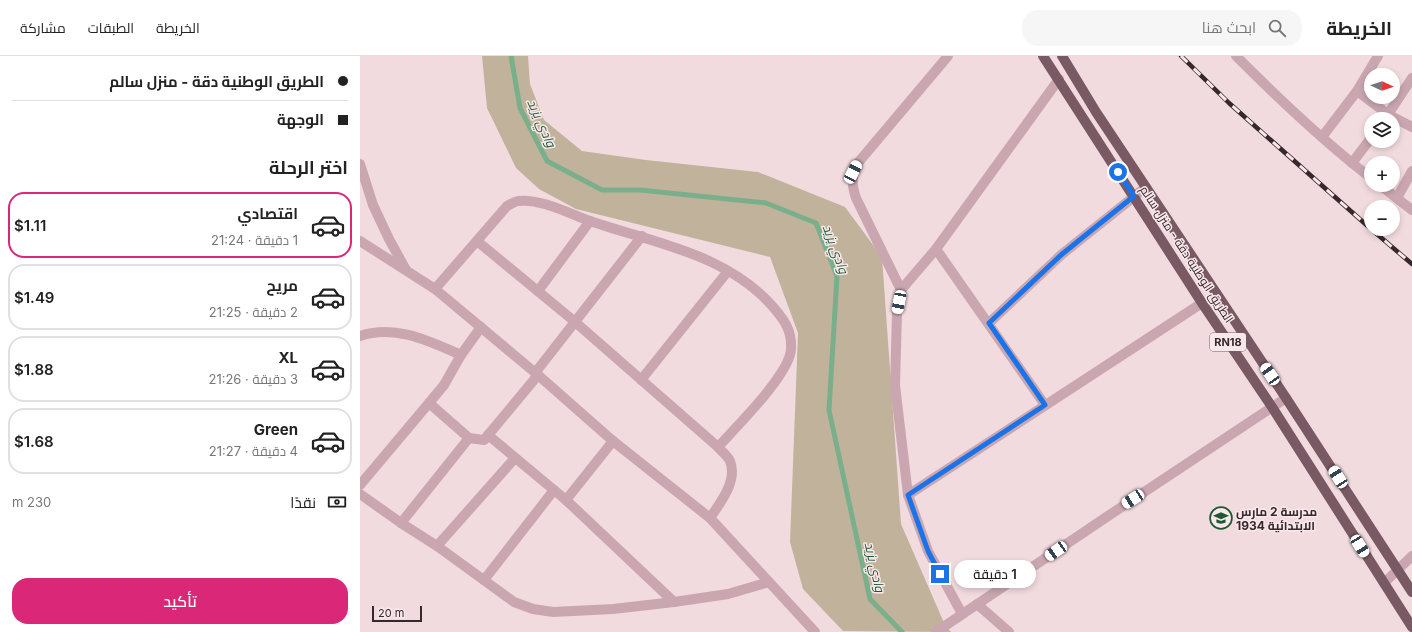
<!DOCTYPE html>
<html lang="ar">
<head>
<meta charset="utf-8">
<style>
	:root { --surface:#fff; --page:#f6f6f6; --text:#222; --muted:#767676; --line:#e0e0e0; --accent:#db2777 }
	body { margin:0; font-family:Inter,Cairo,sans-serif; background:var(--page); color:var(--text); direction:rtl; height:100vh; display:flex; flex-direction:column; font-size:15px; white-space:nowrap }
	* { box-sizing:border-box; margin:0 }
	p { font-size:13px; color:var(--muted) }
	.icon { flex:none; width:22px; height:22px; fill:none; stroke:currentColor; stroke-width:2; stroke-linecap:round; stroke-linejoin:round }
	.map { position:relative; flex:1; overflow:hidden; direction:ltr }
	.drawer { display:flex; flex-direction:column; background:var(--surface); width:360px }
	.drawer>* { flex:none }
	.hud { display:grid; align-content:center; height:88px; padding:0 12px; background:var(--surface) }
	.needle { width:26px; rotate:93deg }
	.buttons { position:absolute; left:1004px; top:12px; display:grid; gap:8px }
	.buttons a { display:grid; place-items:center; width:36px; height:36px; border-radius:50%; background:var(--surface); box-shadow:0 2px 6px #0003; font-size:20px }
	.scale { position:absolute; left:12px; bottom:10px; width:50px; box-sizing:border-box; padding-left:4px; border:2px solid #36282d; border-top:0; font-size:11px; line-height:14px; white-space:nowrap; color:#36282d; -webkit-text-stroke:3px #f9e8eb; paint-order:stroke }
	.end { position:absolute; width:18px; height:18px; margin:-9px; border:5px solid #1a73e8; background:#fff; box-shadow:0 0 0 2px #fff }
	.from { border-radius:50% }
	.bubble { position:absolute; height:28px; border-radius:14px; background:var(--surface); box-shadow:0 2px 6px #0003; font-size:13px; font-weight:600; line-height:28px; text-align:center; direction:rtl }
	.car { position:absolute; width:12px; height:24px; margin:-12px -6px; border-radius:5px; box-shadow:0 0 3px 1px #0007; background:linear-gradient(#fff 24%,#345 0 40%,#fff 0 76%,#345 0 86%,#fff 0) }
	.hud b { display:flex; align-items:center; gap:14px; height:38px; font-size:15px }
	.hud b+b { border-top:1px solid var(--line) }
	.hud i { width:10px; height:10px; background:var(--text) }
	ul { padding:0; list-style:none }
	li { display:flex; align-items:center; gap:12px; height:66px; margin:0 8px 6px; padding:0 4px; border:2px solid var(--line); border-radius:16px }
	li div { flex:1 }
	li b { display:block; font-size:15px }
	li em { font-style:normal; font-weight:600 }
	li.on { border-color:var(--accent) }
	li>.icon { width:36px; height:36px; stroke-width:1.5 }
	h2 { padding:0 12px; font-size:18px; line-height:48px }
	.pay { display:flex; align-items:center; gap:10px; height:44px; padding:0 12px; font-size:15px }
	.pay p { margin-inline-start:auto }
	.cta { display:flex; gap:8px; margin-top:auto; padding:8px 12px }
	.cta a { flex:1; height:46px; border-radius:16px; background:var(--accent); color:#fff; font-size:16px; font-weight:600; line-height:46px; text-align:center }
	header { display:flex; align-items:center; gap:24px; box-sizing:border-box; height:56px; padding:0 20px; background:var(--surface); border-bottom:1px solid var(--line) }
	header strong { font-size:19px }
	nav { display:flex; gap:22px; margin-inline-start:auto; font-size:14px }
	.search { width:280px; height:36px; background:var(--page); display:flex; align-items:center; gap:10px; box-sizing:border-box; padding:0 14px; border-radius:16px; color:var(--muted); font-size:15px }
	main { display:flex; flex:1; min-height:0 }
	.map>svg:first-child { display:block }
	.green { fill:#c1b39b }
	.lines { fill:none; stroke-linecap:round; stroke-linejoin:round }
	.stream { stroke:#7aaf8c; stroke-width:5 }
	.minor { stroke:#caa7b0; stroke-width:10 }
	.major { stroke:#785964; stroke-width:10 }
	.rail-casing { stroke:#36282d; stroke-width:4.5 }
	.rail { stroke:#f9e8eb; stroke-width:3; stroke-dasharray:9; stroke-linecap:butt }
	.route { stroke:#1a73e8; stroke-width:5 }
	.labels { text-anchor:middle; dominant-baseline:central; stroke-width:3; stroke-linejoin:round; paint-order:stroke }
	.shield { fill:#f9e8eb; stroke:#706266; stroke-width:1 }
	.shield-label { font-size:11px; font-weight:bold; fill:#36282d }
	.street-label { font-size:12px; fill:#36282d; stroke:#f9e8eb }
	.poi-label { font-size:12px; font-weight:bold; fill:#36282d; stroke:#f9e8eb; text-anchor:start }
	.water-label { font-size:13px; font-style:italic; fill:#1d5832; stroke:#f9e8eb }
</style>
</head>
<body>
<header>
<strong>الخريطة</strong>
<div class="search"><svg class="icon" aria-label="search" viewBox="0 0 24 24"><circle cx="10" cy="10" r="6"/><path d="M15 15l6 6"/></svg>ابحث هنا</div>
<nav><a>الخريطة</a><a>الطبقات</a><a>مشاركة</a></nav>
</header>
<main>
<div class="map">
<svg width="1052" height="576" viewBox="0 0 1052 576">
	<rect width="100%" height="100%" fill="#f2dbdf"/>
	<!-- green -->
	<path class="green" d="M122 0H168L170 28 184 64 222 95 286 104 398 116 485 151 522 201 541 468 585 569 591 576 483 575 443 533 430 486 438 277 410 201 216 153 179 133 156 112 127 52Z"/>
	<g class="lines">
		<!-- stream -->
		<path class="stream" d="M151 0 160 52 187 105 242 134H280L406 147 456 167 477 220 469 354 510 543 542 576"/>
		<!-- minor -->
		<g class="minor">
			<path d="M876 0C919 43 963 85 1011 122"/>
			<path d="M997 35 1029 59 1052 71"/>
			<path d="M1025 63 1052 22"/>
			<path d="M962 81 997 35 1018 0"/>
			<path d="M992 107 1011 82"/>
			<path d="M0 108 13 149 29 183 46 214"/>
			<path d="M1020 129 1052 154"/>
			<path d="M1037 142 1052 115"/>
			<path d="M0 185 75 233 178 319 253 385 350 462 455 576"/>
			<path d="M117 185 214 265 358 391C361 395 368 400 370 405 378 425 360 447 350 462"/>
			<path d="M576 193 685 349"/>
			<path d="M75 233 147 150C151 148 154 146 158 145 180 142 210 158 230 165 294 187 368 198 414 252 425 265 432 275 431 293 430 318 376 371 358 391"/>
			<path d="M541 234 496 142C492 130 491 121 497 108L588 0"/>
			<path d="M178 235 230 165"/>
			<path d="M629 267 701 199 786 131"/>
			<path d="M121 271 101 299 84 329 69 347 109 382 124 384 178 319"/>
			<path d="M0 280C35 268 69 285 101 299"/>
			<path d="M175 317 282 180"/>
			<path d="M281 324 368 215"/>
			<path d="M128 379 206 444 314 546"/>
			<path d="M0 429 69 347"/>
			<path d="M0 438 41 467 77 490 154 546 173 553 193 556 253 553 314 546 368 538 409 526"/>
			<path d="M548 439 842 247"/>
			<path d="M206 444 253 385"/>
			<path d="M41 467 109 382"/>
			<path d="M77 490 155 402"/>
			<path d="M124 524 194 434"/>
			<path d="M1024 527 1052 500"/>
			<path d="M617 548 649 576"/>
			<path d="M602 558 568 495 548 439 535 329 537 257 541 234 576 193 699 23"/>
			<path d="M576 576 748 460 926 342"/>
		</g>
		<!-- major -->
		<g class="major">
			<path d="M683 0 842 247 912 351 1052 571"/>
			<path d="M702 0 736 56 926 342 1052 536"/>
		</g>
		<!-- rail casing -->
		<g class="rail-casing">
			<g id="rail">
				<path d="M821 0 869 47 1011 173"/>
				<path d="M1011 173 1052 208"/>
			</g>
		</g>
		<!-- rail -->
		<use href="#rail" class="rail"/>
	</g>
	<g class="lines">
		<!-- route -->
		<path class="route" d="M580 518 568 495 548 439 685 349 629 267 701 199 774 140 758 116"/>
	</g>
	<!-- icons -->
	<defs>
		<g id="school-ring" transform="scale(1.15)"><circle r="9.5" fill="#f9e8eb" stroke="#1d5832" stroke-width="1.5"/><path d="M0-5L7-2L0 1L-7-2ZM-4 1L0 2.5L4 1V4Q0 6-4 4Z" fill="#1d5832"/></g>
	</defs>
	<g fill-rule="evenodd">
		<use href="#school-ring" x="861" y="462"/>
	</g>
	<g class="labels">
		<!-- shield labels -->
		<rect class="shield" x="850" y="277" width="36" height="18" rx="3"/>
		<g class="shield-label">
			<text x="868" y="286">RN18</text>
		</g>
		<!-- street labels -->
		<g class="street-label">
			<text transform="translate(827 198) rotate(57)">الطريق الوطنية دقة - منزل سالم</text>
		</g>
		<!-- poi labels -->
		<g class="poi-label">
			<text x="876" y="455">مدرسة 2 مارس<tspan x="876" dy="14">1934 الابتدائية</tspan></text>
		</g>
		<!-- water labels -->
		<g class="water-label">
			<text transform="translate(182 67) rotate(66)">وادي يزيد</text>
			<text transform="translate(476 193) rotate(70)">وادي يزيد</text>
			<text transform="translate(515 511) rotate(77)">وادي يزيد</text>
		</g>
	</g>
</svg>
<div class="buttons">
<a><svg class="needle" viewBox="-14 -14 28 28"><path d="M0-13l5 13h-10z" fill="#e53935"/><path d="M0 13l5-13h-10z" fill="#767676"/></svg></a>
<a><svg class="icon" aria-label="layers" viewBox="0 0 24 24"><path d="M12 4l9 5-9 5-9-5zM3 14l9 5 9-5"/></svg></a>
<a>+</a>
<a>−</a>
</div>
<div class="scale">20 m</div>
<i class="end from" style="left:758px;top:116px"></i>
<i class="end" style="left:580px;top:518px"></i>
<div class="bubble" style="left:594px;top:504px;width:82px">1 دقيقة</div>
<i class="car" style="left:493px;top:116px;rotate:27deg"></i>
<i class="car" style="left:539px;top:246px;rotate:191deg"></i>
<i class="car" style="left:910px;top:318px;rotate:326deg"></i>
<i class="car" style="left:978px;top:421px;rotate:327deg"></i>
<i class="car" style="left:773px;top:443px;rotate:237deg"></i>
<i class="car" style="left:1000px;top:490px;rotate:148deg"></i>
<i class="car" style="left:696px;top:495px;rotate:236deg"></i>
</div>
<section class="drawer">
<div class="hud">
<b><i class="from"></i>الطريق الوطنية دقة - منزل سالم</b>
<b><i></i>الوجهة</b>
</div>
<h2>اختر الرحلة</h2>
<ul>
<li class="on"><svg class="icon" aria-label="car" viewBox="0 0 24 24"><path d="M5 17H2v-5l4-1 3-4h7l3 4 3 1v5h-3M9 17h6M6 11h13"/><circle cx="7" cy="17" r="2"/><circle cx="17" cy="17" r="2"/></svg><div><b>اقتصادي</b><p>1 دقيقة · 21:24</p></div><em>$1.11</em></li>
<li><svg class="icon" aria-label="car" viewBox="0 0 24 24"><path d="M5 17H2v-5l4-1 3-4h7l3 4 3 1v5h-3M9 17h6M6 11h13"/><circle cx="7" cy="17" r="2"/><circle cx="17" cy="17" r="2"/></svg><div><b>مريح</b><p>2 دقيقة · 21:25</p></div><em>$1.49</em></li>
<li><svg class="icon" aria-label="car" viewBox="0 0 24 24"><path d="M5 17H2v-5l4-1 3-4h7l3 4 3 1v5h-3M9 17h6M6 11h13"/><circle cx="7" cy="17" r="2"/><circle cx="17" cy="17" r="2"/></svg><div><b>XL</b><p>3 دقيقة · 21:26</p></div><em>$1.88</em></li>
<li><svg class="icon" aria-label="car" viewBox="0 0 24 24"><path d="M5 17H2v-5l4-1 3-4h7l3 4 3 1v5h-3M9 17h6M6 11h13"/><circle cx="7" cy="17" r="2"/><circle cx="17" cy="17" r="2"/></svg><div><b>Green</b><p>4 دقيقة · 21:27</p></div><em>$1.68</em></li>
</ul>
<div class="pay"><svg class="icon" aria-label="cash" viewBox="0 0 24 24"><path d="M3 7h18v10H3z"/><circle cx="12" cy="12" r="2"/></svg>نقدًا<p>230 m</p></div>
<div class="cta"><a>تأكيد</a></div>
</section>
</main>
</body>
</html>
